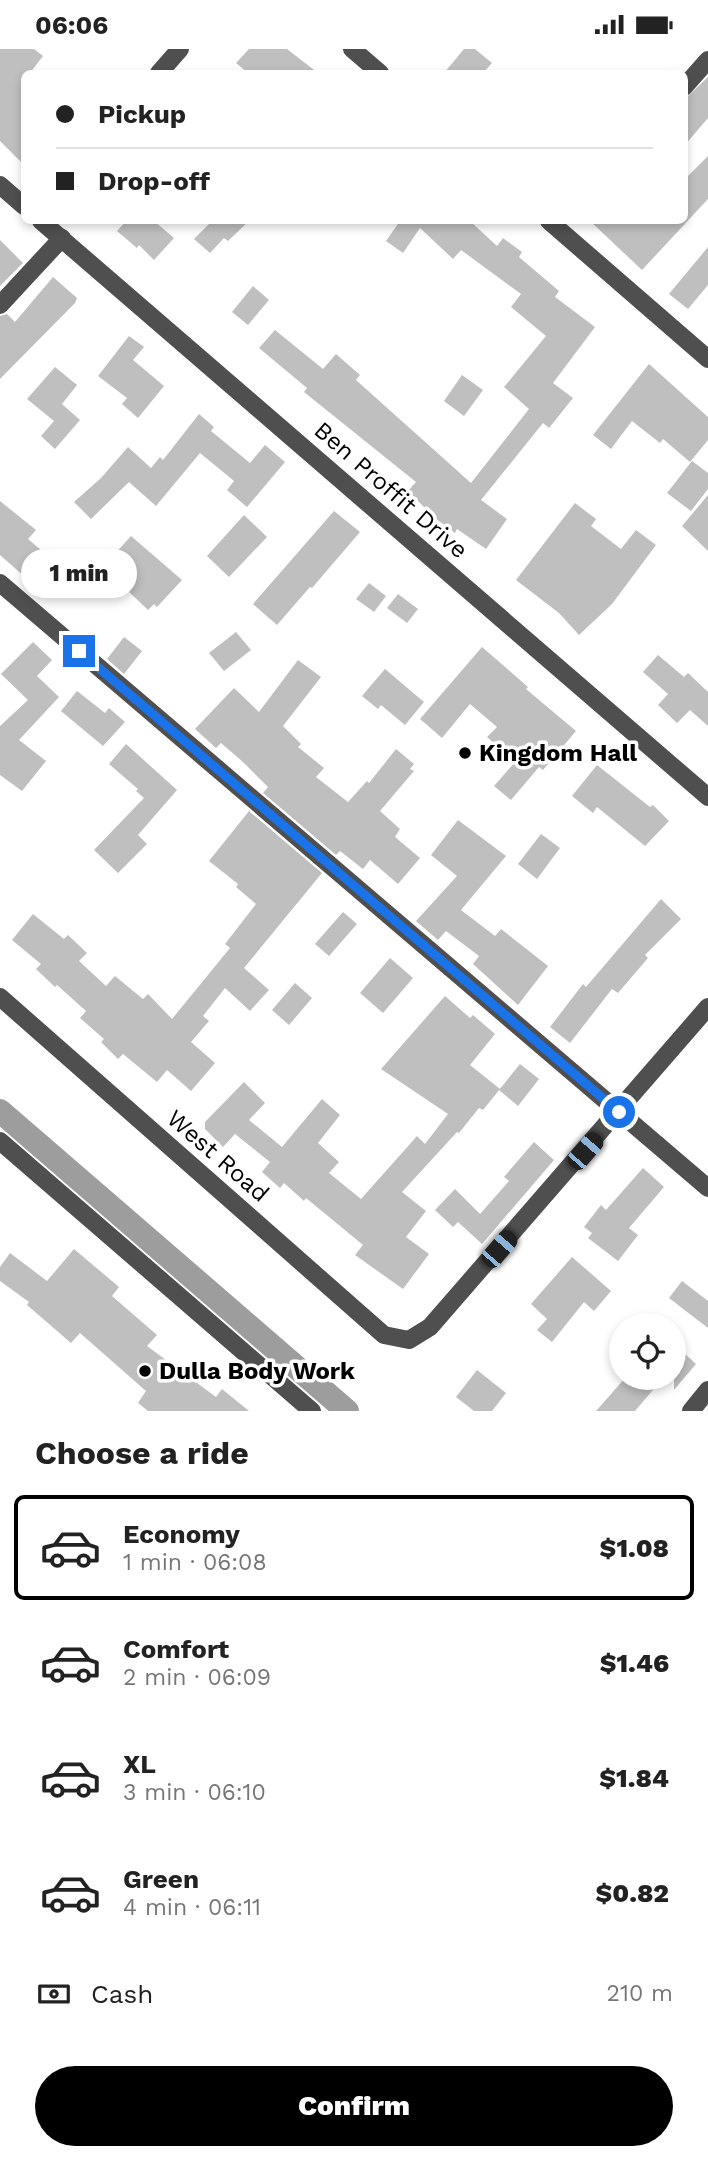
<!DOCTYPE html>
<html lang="en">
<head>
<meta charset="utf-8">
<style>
	:root { --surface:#fff; --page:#f2f2f2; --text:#222; --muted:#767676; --line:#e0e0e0; --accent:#000 }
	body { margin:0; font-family:"Work Sans",sans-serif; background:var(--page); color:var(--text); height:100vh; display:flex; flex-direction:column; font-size:26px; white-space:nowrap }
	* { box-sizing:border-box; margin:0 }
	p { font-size:23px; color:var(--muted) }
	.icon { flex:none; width:38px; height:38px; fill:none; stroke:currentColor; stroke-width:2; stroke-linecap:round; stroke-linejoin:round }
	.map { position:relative; height:1362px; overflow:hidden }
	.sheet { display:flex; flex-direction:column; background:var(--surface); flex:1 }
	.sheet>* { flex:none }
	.banner { position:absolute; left:21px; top:21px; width:667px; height:154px; border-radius:10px; box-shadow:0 4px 10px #0003; display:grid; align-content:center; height:154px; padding:0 35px; background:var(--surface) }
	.buttons { position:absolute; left:609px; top:1264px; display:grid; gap:14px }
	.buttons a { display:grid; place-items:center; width:77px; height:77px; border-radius:50%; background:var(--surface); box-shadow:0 4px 10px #0003; font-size:35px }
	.end { position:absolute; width:32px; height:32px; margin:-16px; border:9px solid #1a73e8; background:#fff; box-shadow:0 0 0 4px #fff }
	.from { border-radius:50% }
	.bubble { position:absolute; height:49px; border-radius:24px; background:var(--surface); box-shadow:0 4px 10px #0003; font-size:23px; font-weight:800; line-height:49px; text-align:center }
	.car { position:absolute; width:21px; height:42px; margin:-21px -10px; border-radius:9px; box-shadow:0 0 5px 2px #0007; background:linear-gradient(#222 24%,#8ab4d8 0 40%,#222 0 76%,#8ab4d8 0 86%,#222 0) }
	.banner b { display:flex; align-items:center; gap:24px; height:66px; font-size:26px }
	.banner b+b { border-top:2px solid var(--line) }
	.banner i { width:18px; height:18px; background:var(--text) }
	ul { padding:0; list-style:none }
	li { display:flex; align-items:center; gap:21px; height:105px; margin:0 14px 10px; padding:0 21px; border:4px solid transparent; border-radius:10px }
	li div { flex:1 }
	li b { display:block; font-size:26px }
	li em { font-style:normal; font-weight:800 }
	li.current { border-color:var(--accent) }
	li>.icon { width:63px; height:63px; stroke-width:1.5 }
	h2 { padding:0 35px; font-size:32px; line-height:84px }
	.pay { display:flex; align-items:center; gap:18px; height:77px; padding:0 35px; font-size:26px }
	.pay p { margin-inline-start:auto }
	.button { display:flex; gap:14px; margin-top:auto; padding:14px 35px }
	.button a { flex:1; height:80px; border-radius:42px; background:var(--accent); color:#fff; font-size:28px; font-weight:800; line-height:80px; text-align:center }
	.status { display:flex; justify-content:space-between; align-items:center; height:49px; padding:0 35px; background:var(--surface); direction:ltr }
	.status svg { height:19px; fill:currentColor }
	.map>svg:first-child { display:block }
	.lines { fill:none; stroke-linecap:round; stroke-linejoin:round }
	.canal { stroke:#9d9d9d; stroke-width:24 }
	.building { fill:#bfbfbf }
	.minor { stroke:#4f4f4f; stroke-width:18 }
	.route { stroke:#1a73e8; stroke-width:9 }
	.poi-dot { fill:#000; stroke:#fff; stroke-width:2.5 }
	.labels { text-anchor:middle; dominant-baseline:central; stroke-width:7; stroke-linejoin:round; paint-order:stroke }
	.street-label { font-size:24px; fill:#000; stroke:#fff }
	.poi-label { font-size:24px; font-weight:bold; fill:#000; stroke:#fff; text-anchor:start }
</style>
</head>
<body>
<div class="status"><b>06:06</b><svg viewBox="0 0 49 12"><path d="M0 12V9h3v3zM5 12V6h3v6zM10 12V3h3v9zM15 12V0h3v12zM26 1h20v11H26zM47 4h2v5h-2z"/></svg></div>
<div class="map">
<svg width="708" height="1362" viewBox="0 0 708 1362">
	<rect width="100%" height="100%" fill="#fff"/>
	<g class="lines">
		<!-- canal -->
		<path class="canal" d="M0 1062 347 1362"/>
	</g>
	<!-- building -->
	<g class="building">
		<path d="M0 0H34L43 7 30 24H24V116L0 92Z"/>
		<path d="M249 0H287L318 24H248L236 14Z"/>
		<path d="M464 0H475L492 14 483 24H444Z"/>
		<path d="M708 28V69L684 97V51Z"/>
		<path d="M708 107V150L642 221 590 172H684V131Z"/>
		<path d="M126 172H154L174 189 154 211 139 196 137 199 117 182Z"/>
		<path d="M208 172H249L228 192 224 189 210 204 194 190 210 174Z"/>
		<path d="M400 172H470L497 197 503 189 522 203 519 208 559 242 555 248 595 278 553 334 573 349 549 379 543 374 481 451 507 470 486 500 457 480 455 484 435 469 408 442 416 433 304 343 307 339 259 299 275 281 323 320 336 305 360 326 356 331 471 434 529 360 504 338 546 287 511 258 521 245 461 201 453 210 420 179 403 204 386 192Z"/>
		<path d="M0 191 23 214 0 237Z"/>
		<path d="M708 198V236L688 260 669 245Z"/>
		<path d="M53 228 77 249 75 254 0 330V267L7 265 15 273Z"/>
		<path d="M253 237 269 251 248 276 232 263Z"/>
		<path d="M129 287 144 298 133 311 164 337 138 369 122 355 127 349 98 327Z"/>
		<path d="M649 315 708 368V391L690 413 663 390 660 394 632 372 611 400 593 386Z"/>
		<path d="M55 318 77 336 62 355 80 371 55 400 41 387 54 372 27 350Z"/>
		<path d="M462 326 483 341 464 367 444 352Z"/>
		<path d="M199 365 214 378 211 382 250 414 265 396 285 413 247 458 227 441 234 432 200 404 156 457 129 433 91 470 74 453 101 429 128 398 151 419 160 408 163 411Z"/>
		<path d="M692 412 708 424V440L691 462 667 444Z"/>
		<path d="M708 446V502L682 477Z"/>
		<path d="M0 452 36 481 28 490 54 512 34 536 0 506Z"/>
		<path d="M575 454 596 470 591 477 621 500 636 481 656 496 612 555 579 586 559 564 516 531Z"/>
		<path d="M334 462 360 483 312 539 310 538 277 576 253 555Z"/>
		<path d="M244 466 267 488 229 528 207 507Z"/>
		<path d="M131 487 182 531 157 558 154 555 148 561 103 518Z"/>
		<path d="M369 534 386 547 374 563 356 550Z"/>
		<path d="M398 545 418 560 407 574 387 559Z"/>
		<path d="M236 583 251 601 224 622 209 604Z"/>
		<path d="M124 588 142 602 124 625 107 610Z"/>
		<path d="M33 593 52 611 37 627 59 648 19 691 46 712 22 742 0 726V677L28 651 1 625Z"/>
		<path d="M482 598 528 638 526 640 576 682 543 721 539 718 511 751 494 737 515 713 487 688 497 678 470 655 442 689 420 670Z"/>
		<path d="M658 606 684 628 688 624 708 643V677L690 661 677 674 658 656 668 645 643 623Z"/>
		<path d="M298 611 321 628 283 677 301 695 298 698 324 719 316 728 348 753 367 732 369 734 396 700 414 715 410 720 414 722 380 762 400 780 395 788 420 809 398 835 370 811 363 820 340 802 336 806 263 744 268 738 243 713 221 694 216 699 195 680 234 639 259 663Z"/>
		<path d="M385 620 424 653 405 676 381 656 378 660 362 647Z"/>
		<path d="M77 642 105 664 109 659 125 673 103 697 61 662Z"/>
		<path d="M126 695 177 741 138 786 147 795 118 824 94 801 144 749 136 742 138 740 109 715Z"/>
		<path d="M597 716 650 758 653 756 669 772 645 797 597 758 593 764 572 747Z"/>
		<path d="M249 762 322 824 244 919 269 941 250 962 225 939 203 967 209 972 191 993 215 1014 191 1042 167 1021 157 1033 123 1005 118 1010 101 993 104 990 80 969 86 962 57 936 55 938 36 920 41 915 12 891 33 865 64 890 68 886 87 904 79 912 106 937 115 927 143 950 148 945 172 970 230 899 225 895 256 855 236 838 238 835 209 812Z"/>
		<path d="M458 771 506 807 461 861 495 887 501 880 548 917 518 956 473 915 479 907 446 882 438 891 416 872 457 827 431 806Z"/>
		<path d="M541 785 560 799 537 830 518 815Z"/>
		<path d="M661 850 681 870 645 906 648 909 618 944 612 940 570 994 550 978 583 935 586 938Z"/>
		<path d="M343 863 357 875 329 907 315 895Z"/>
		<path d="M390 909 413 929 383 964 360 944Z"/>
		<path d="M295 934 312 949 289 976 272 961Z"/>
		<path d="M445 947 470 969 473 966 495 985 470 1016 500 1040 483 1061 479 1059 459 1084 457 1083 402 1143 426 1162 406 1188 429 1205 403 1240 355 1206 363 1196 306 1149 304 1152 284 1134 280 1139 262 1123 270 1113 235 1085 223 1098 205 1080V1073L244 1033 265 1054 249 1071 282 1098 322 1050 340 1066 318 1094 339 1113 329 1124 361 1150 417 1087 425 1095 448 1065 381 1020Z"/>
		<path d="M520 1015 539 1030 518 1057 499 1041Z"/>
		<path d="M534 1093 554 1111 482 1195 458 1173 453 1178 435 1161 455 1140 480 1165 509 1132 504 1128Z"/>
		<path d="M643 1119 664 1138 629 1179 638 1186 618 1212 588 1189 592 1184 584 1178 601 1156 606 1161Z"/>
		<path d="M74 1200 119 1238 112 1247 157 1286 147 1297 216 1348 222 1340 249 1362H148L138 1354 146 1342 80 1284 71 1294 27 1256 29 1253 0 1232V1218L10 1204 47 1232Z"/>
		<path d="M572 1208 611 1242 594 1262 584 1253 552 1293 537 1281 547 1270 531 1255Z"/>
		<path d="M682 1232 708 1252V1279L669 1249Z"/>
		<path d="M674 1295 696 1315 674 1341Z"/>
		<path d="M477 1321 506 1344 492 1362H474L456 1348Z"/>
		<path d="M626 1328H664L635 1362H596Z"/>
	</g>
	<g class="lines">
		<!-- minor -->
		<g class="minor">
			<path d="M352 0 380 24"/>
			<path d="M159 24 180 0"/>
			<path d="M684 38 708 11"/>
			<path d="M0 136 24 157"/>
			<path d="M41 172 708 748"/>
			<path d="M549 172 708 310"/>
			<path d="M0 256 62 189"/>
			<path d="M0 534 708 1139"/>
			<path d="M0 948 384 1286 409 1291 430 1278 708 958"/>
			<path d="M0 1092 312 1362"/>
			<path d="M691 1362 708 1341"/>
		</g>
	</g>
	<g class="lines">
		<!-- route -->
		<path class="route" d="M79 602 619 1063"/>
	</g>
	<!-- markers -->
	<g class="poi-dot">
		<circle cx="465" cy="704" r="7"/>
		<circle cx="145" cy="1322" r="7"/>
	</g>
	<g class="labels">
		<!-- street labels -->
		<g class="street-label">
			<text transform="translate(391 441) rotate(41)">Ben Proffit Drive</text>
			<text transform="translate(218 1107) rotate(41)">West Road</text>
		</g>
		<!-- poi labels -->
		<g class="poi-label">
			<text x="479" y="704">Kingdom Hall</text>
			<text x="159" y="1322">Dulla Body Work</text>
		</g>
	</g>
</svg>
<div class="buttons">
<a><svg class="icon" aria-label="locate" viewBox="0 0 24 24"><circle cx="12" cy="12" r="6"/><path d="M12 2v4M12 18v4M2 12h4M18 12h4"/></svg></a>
</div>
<i class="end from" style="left:619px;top:1063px"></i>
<i class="end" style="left:79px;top:602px"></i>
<div class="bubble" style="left:21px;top:500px;width:116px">1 min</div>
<i class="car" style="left:585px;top:1102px;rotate:41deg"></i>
<i class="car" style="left:499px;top:1200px;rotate:41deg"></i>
<div class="banner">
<b><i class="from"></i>Pickup</b>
<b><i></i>Drop-off</b>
</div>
</div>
<section class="sheet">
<h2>Choose a ride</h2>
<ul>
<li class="current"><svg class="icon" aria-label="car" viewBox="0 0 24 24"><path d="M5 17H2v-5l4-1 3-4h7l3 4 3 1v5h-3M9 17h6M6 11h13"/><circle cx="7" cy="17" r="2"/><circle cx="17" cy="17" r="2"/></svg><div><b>Economy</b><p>1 min · 06:08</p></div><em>$1.08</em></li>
<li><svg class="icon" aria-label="car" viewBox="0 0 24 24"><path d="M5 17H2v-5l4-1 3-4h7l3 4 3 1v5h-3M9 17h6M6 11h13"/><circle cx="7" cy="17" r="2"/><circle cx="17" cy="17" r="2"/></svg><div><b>Comfort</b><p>2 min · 06:09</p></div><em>$1.46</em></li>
<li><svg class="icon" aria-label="car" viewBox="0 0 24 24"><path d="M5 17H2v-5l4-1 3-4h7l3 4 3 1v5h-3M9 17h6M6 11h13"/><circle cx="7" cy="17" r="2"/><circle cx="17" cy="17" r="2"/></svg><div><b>XL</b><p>3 min · 06:10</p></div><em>$1.84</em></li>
<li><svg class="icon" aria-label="car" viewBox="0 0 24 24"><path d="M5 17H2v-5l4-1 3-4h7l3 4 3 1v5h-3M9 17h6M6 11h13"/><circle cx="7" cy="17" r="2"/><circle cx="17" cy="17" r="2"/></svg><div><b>Green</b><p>4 min · 06:11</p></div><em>$0.82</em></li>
</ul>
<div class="pay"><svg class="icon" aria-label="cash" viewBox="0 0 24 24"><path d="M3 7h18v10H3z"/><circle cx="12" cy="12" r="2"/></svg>Cash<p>210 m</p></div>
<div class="button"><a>Confirm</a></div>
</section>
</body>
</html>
